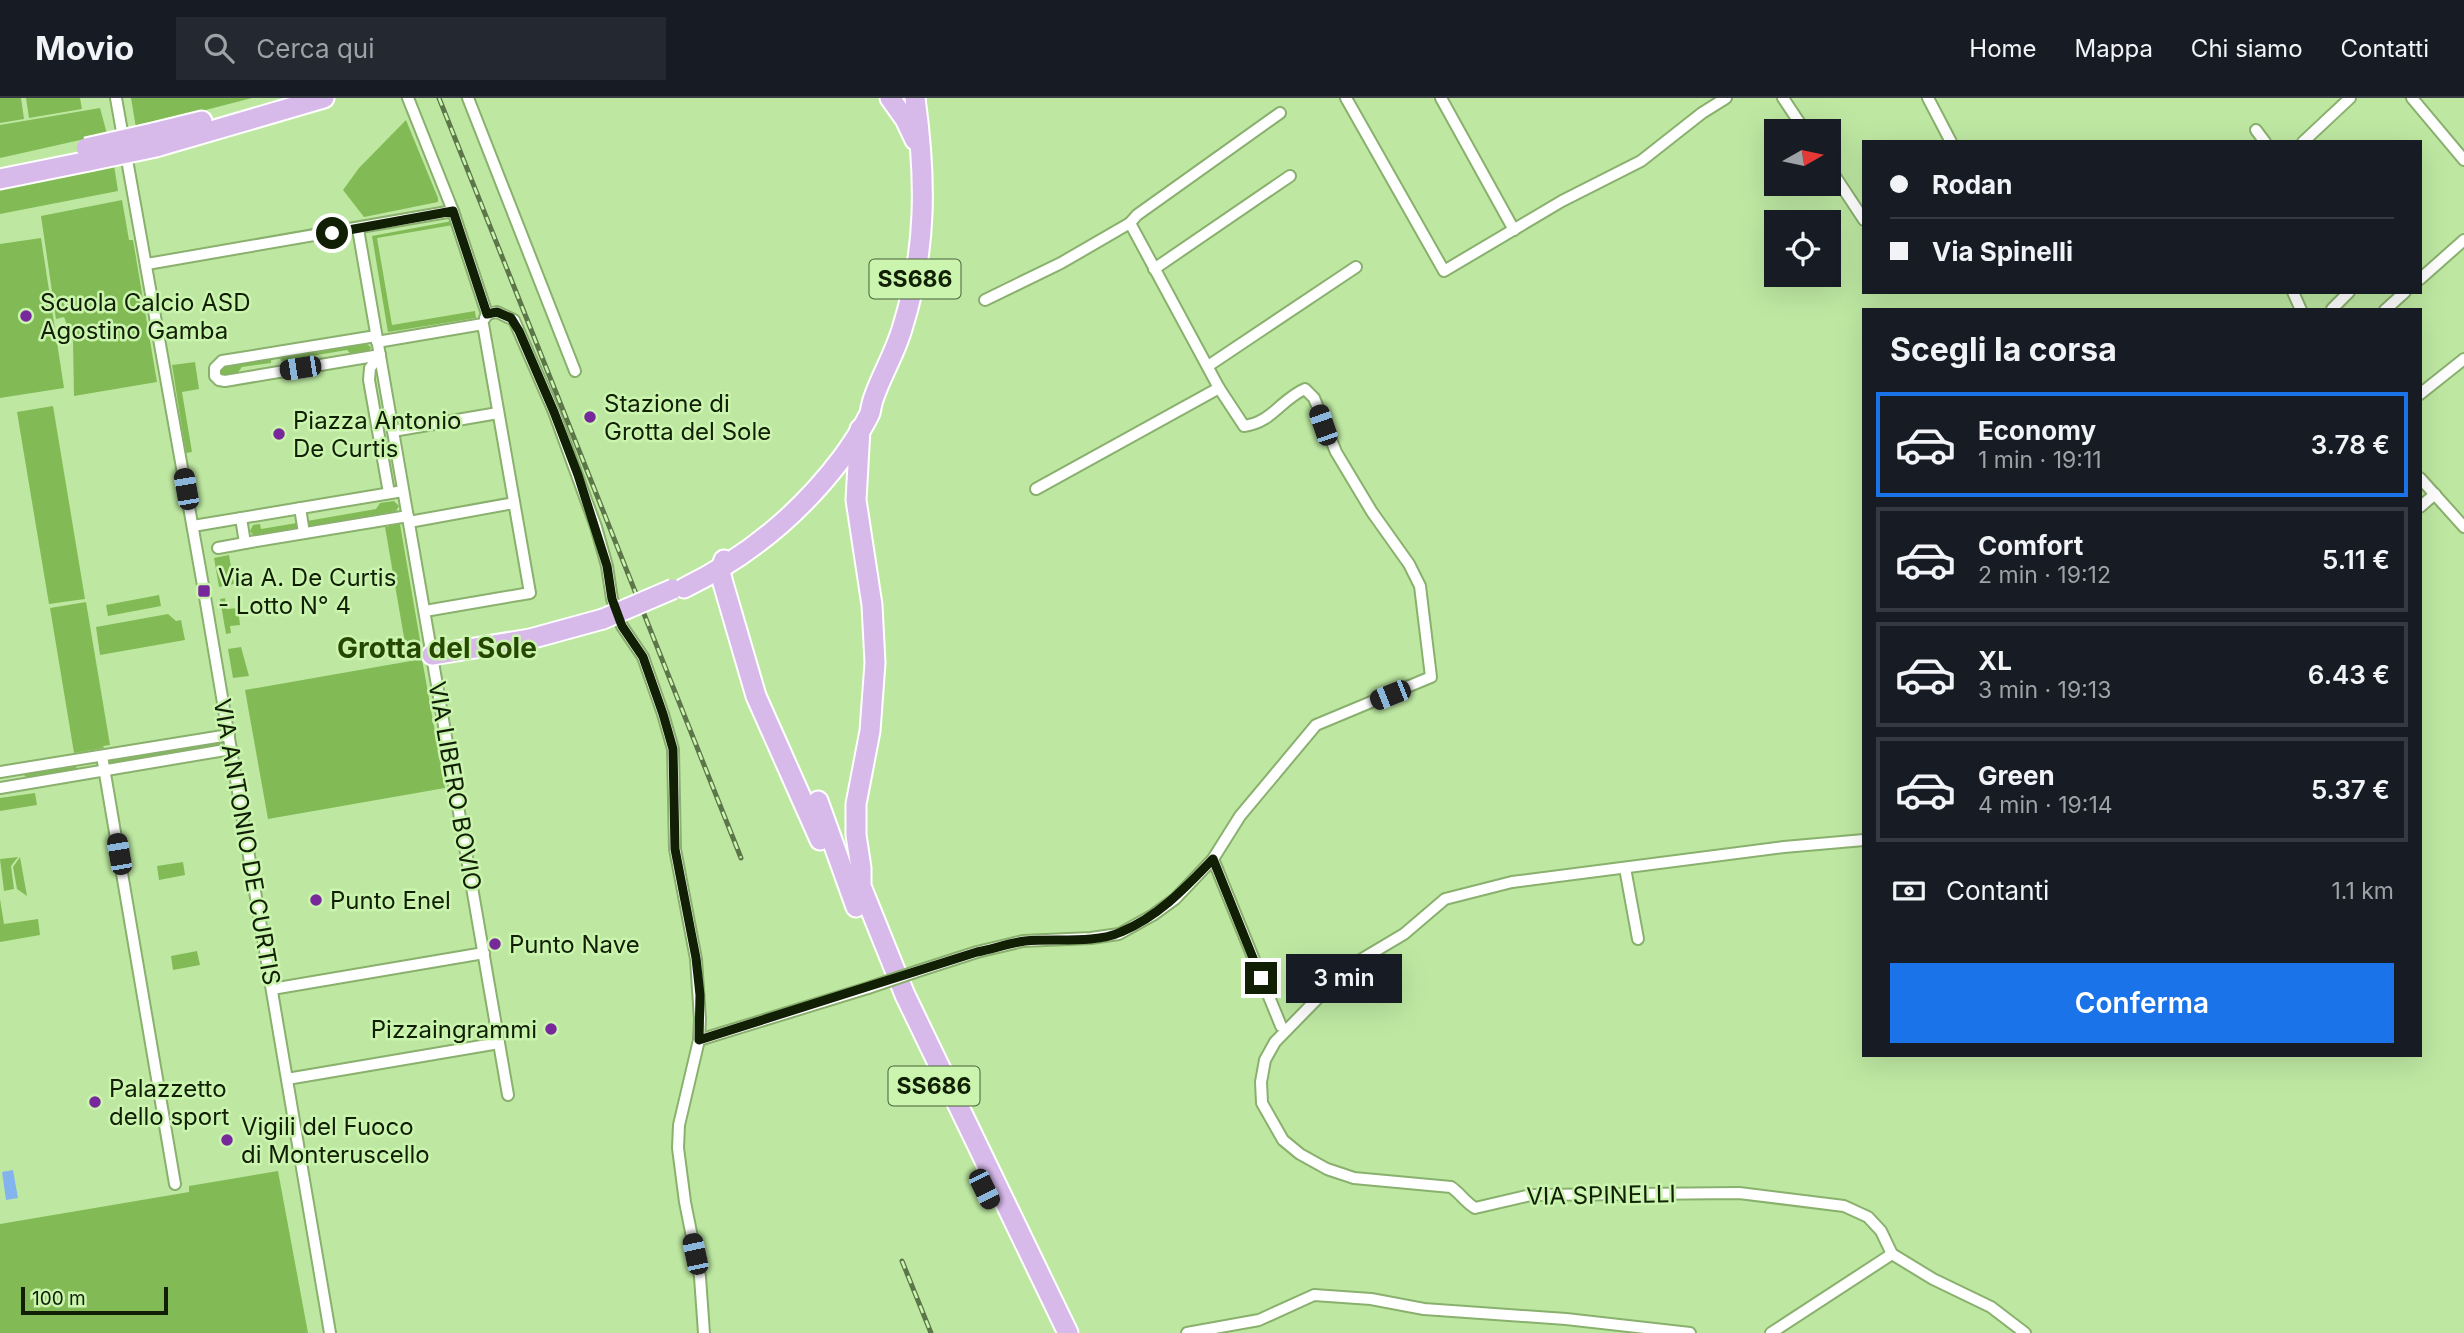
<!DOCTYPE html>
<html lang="it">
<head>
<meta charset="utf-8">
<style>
	:root { --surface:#171b24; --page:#242831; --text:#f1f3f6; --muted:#9ea1a6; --line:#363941; --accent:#1a73e8 }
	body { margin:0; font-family:Inter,sans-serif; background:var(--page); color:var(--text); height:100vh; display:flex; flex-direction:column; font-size:26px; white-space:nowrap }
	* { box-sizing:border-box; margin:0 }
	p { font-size:23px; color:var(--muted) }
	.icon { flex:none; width:38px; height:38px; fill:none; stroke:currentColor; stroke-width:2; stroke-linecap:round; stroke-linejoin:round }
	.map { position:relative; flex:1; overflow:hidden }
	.sheet { position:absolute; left:1862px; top:210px; width:560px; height:749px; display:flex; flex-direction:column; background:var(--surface); border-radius:0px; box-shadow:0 7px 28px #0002 }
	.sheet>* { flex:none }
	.banner { position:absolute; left:1862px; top:42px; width:560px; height:154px; border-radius:0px; box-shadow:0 7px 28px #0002; display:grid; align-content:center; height:154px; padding:0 28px; background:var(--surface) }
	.needle { width:46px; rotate:81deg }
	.controls { position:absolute; left:1764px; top:21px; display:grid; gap:14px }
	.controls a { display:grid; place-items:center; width:77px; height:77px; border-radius:0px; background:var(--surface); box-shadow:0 7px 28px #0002; font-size:35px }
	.scale { position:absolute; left:21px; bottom:18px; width:147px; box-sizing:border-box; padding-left:7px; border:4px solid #111f05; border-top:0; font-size:19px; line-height:24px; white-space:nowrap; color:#111f05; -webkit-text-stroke:5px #cbf5af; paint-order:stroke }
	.end { position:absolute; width:32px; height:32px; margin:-16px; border:9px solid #111f05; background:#fff; box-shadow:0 0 0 4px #fff }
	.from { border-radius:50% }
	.bubble { position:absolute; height:49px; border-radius:0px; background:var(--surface); box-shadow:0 7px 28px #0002; font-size:23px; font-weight:600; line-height:49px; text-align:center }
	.car { position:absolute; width:21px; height:42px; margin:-21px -10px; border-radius:9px; box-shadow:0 0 5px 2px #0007; background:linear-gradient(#222 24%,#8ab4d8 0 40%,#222 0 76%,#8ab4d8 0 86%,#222 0) }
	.banner b { display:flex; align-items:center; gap:24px; height:66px; font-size:26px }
	.banner b+b { border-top:2px solid var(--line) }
	.banner i { width:18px; height:18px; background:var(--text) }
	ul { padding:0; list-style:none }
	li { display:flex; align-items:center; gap:21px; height:105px; margin:0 14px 10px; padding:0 14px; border:4px solid var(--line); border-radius:0px }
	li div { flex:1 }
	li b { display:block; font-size:26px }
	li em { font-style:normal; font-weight:600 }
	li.selected { border-color:var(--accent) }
	li>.icon { width:63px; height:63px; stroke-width:1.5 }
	h2 { padding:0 28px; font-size:32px; line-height:84px }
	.pay { display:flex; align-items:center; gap:18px; height:77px; padding:0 28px; font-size:26px }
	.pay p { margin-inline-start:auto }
	.button { display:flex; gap:14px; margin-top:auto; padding:14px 28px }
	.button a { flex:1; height:80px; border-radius:0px; background:var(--accent); color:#fff; font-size:28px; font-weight:600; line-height:80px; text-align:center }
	header { display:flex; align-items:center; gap:42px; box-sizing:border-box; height:98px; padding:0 35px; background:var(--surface); border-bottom:2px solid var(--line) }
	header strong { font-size:33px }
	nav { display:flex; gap:38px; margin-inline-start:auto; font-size:24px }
	.search { width:490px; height:63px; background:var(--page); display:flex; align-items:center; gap:18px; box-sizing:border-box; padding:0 24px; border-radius:0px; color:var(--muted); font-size:26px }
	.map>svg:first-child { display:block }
	.green { fill:#82bb55 }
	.water { fill:#83b4ed }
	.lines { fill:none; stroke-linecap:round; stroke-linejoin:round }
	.minor-casing { stroke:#89b06d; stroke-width:14 }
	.trunk-casing { stroke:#fff; stroke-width:23 }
	.minor { stroke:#fff; stroke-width:10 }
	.trunk { stroke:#d8baea; stroke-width:19 }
	.rail-casing { stroke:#5c7649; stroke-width:5 }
	.rail { stroke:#cbf5af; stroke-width:2.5; stroke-dasharray:8; stroke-linecap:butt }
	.minor-bridge-casing { stroke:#89b06d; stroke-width:14; stroke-linecap:butt }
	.trunk-bridge-casing { stroke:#fff; stroke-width:23; stroke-linecap:butt }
	.minor-bridge { stroke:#fff; stroke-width:10 }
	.trunk-bridge { stroke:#d8baea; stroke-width:19 }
	.route { stroke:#111f05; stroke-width:9 }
	.poi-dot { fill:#77299b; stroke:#cbf5af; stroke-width:2.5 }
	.labels { text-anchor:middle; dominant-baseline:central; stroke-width:5; stroke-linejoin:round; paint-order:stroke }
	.shield { fill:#cbf5af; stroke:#495f38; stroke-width:2 }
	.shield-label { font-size:23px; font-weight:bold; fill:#111f05 }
	.poi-label { font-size:24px; fill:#111f05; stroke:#cbf5af; text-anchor:start }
	.street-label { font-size:24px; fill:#111f05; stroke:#cbf5af }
	.quarter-label { font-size:28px; font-weight:bold; fill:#264700; stroke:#cbf5af }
</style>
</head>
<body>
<header>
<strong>Movio</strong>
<div class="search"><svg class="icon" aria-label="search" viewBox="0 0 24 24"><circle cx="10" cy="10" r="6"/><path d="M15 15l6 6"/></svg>Cerca qui</div>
<nav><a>Home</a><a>Mappa</a><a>Chi siamo</a><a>Contatti</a></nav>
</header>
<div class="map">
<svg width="2464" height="1235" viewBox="0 0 2464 1235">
	<rect width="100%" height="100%" fill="#bee8a2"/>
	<!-- green -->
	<g class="green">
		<path d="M0 0H21L24 21 0 25Z"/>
		<path d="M26 0H80L82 11 29 20Z"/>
		<path d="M131 0H252L136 30Z"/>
		<path d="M100 10 107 36 0 60V27Z"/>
		<path d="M406 22 438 100V104L364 119 343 92 359 70Z"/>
		<path d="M114 67 118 93 0 116V89Z"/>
		<path d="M122 102 129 142H133L157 284 74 298 73 243 64 219 56 221 41 118Z"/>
		<path d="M452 123 453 127 377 140 392 227 475 213 476 220 388 234 372 138Z"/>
		<path d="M41 140 64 290 0 300V146Z"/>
		<path d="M365 245 371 249 369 255 353 258 347 252 281 263 280 259Z"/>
		<path d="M271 260V265L242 269 235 278 225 280 220 274 223 268Z"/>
		<path d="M195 264 199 291 182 294 192 354 186 355 172 267Z"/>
		<path d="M53 308 85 501 49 506 17 314Z"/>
		<path d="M394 403 399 408 396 413 307 429V423L376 411 380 405Z"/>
		<path d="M297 425 298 431 254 438 250 433 253 427 260 426 261 431Z"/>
		<path d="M400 426 421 548 406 551 385 429Z"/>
		<path d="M229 457 234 486 219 489 214 460Z"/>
		<path d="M159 497 161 508 108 518 106 507Z"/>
		<path d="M225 500 227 511 238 510 240 527 230 528 231 535 226 536 220 501Z"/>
		<path d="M86 504 110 647 103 648 104 650 74 655 50 510Z"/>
		<path d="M168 516 176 523 181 522 185 542 100 557 96 529Z"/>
		<path d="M241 549 249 578 233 580 228 551Z"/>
		<path d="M422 561 445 690 268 721 245 592Z"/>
		<path d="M219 643 220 647 111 666 107 663Z"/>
		<path d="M77 667 76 671 27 680 24 677Z"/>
		<path d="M35 695 37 707 0 713V700Z"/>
		<path d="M18 759 11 768 14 791 4 793 0 761Z"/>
		<path d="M20 759 27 798 17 791 13 769Z"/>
		<path d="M183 764 185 777 159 782 157 768Z"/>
		<path d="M0 801 4 826 38 821 40 837 0 844Z"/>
		<path d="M197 853 200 867 173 872 171 858Z"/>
		<path d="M278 1073 308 1235H0V1126L189 1094V1088Z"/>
	</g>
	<!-- water -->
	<path class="water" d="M13 1072 18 1100 6 1102 2 1074Z"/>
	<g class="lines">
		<!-- minor casing -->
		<g class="minor-casing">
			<g id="minor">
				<path d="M116 0 204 493 330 1235"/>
				<path d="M408 0 453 113 487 216 485 220"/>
				<path d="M468 0 575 273"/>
				<path d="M1346 0 1444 173 1562 103 1641 63 1702 15 1726 0"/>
				<path d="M1441 0 1514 132"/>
				<path d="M1783 0 1805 33"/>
				<path d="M1928 0 1951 44"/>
				<path d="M2412 0 2464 62"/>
				<path d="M2256 32 2265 44"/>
				<path d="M2303 44 2350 0"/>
				<path d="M1829 69 1864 122"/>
				<path d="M358 131 508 997"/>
				<path d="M147 166 453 113"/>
				<path d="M1154 171 1290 78"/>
				<path d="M2420 181 2464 142"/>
				<path d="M2293 194 2301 212"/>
				<path d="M985 202 1061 165 1130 125 1137 117 1280 15"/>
				<path d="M2332 211 2349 194"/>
				<path d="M2385 212 2405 194"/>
				<path d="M487 216 497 214 514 222 554 314 596 429 607 468 612 501 622 528 643 559 663 616 673 651 675 751 696 861 700 921 699 942 679 1027 678 1050 685 1104 700 1179 704 1235"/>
				<path d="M376 238 222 263 215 270V278L219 282 225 283 380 257"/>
				<path d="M377 244 483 226 530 495 425 513"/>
				<path d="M380 257 370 270 369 282 389 395"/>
				<path d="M1208 268 1356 169"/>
				<path d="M2420 296 2464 261"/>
				<path d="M393 333 498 315"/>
				<path d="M2420 380 2464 429"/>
				<path d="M1036 391 1219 290"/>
				<path d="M2420 409 2435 396"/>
				<path d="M300 410 304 435"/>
				<path d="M241 420 245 445 408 418"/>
				<path d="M409 424 514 405"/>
				<path d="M193 428 403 393"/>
				<path d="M218 450 245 445"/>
				<path d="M102 658 175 1086"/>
				<path d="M0 674 229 637"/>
				<path d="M0 690 231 651"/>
				<path d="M1213 761 1281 928"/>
				<path d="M1625 770 1638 841"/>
				<path d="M918 873 977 854 1023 843 1091 840 1119 836 1153 817 1175 801 1213 761 1240 718 1316 627 1431 579 1420 488 1409 466 1372 414 1336 354 1314 300 1305 291C1281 301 1273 324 1244 328L1219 290 1130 125"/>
				<path d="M272 891 484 855"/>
				<path d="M699 942 868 890"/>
				<path d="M287 981 499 945"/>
				<path d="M1892 1156 1933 1181 1991 1209 2025 1235"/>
				<path d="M1187 1235 1259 1222 1314 1197 1371 1201 1424 1211 1566 1221 1690 1235"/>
				<path d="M1771 1235 1892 1156 1881 1133 1868 1119 1844 1108 1739 1095 1531 1097 1475 1110C1465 1104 1460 1095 1451 1089L1354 1080 1327 1071 1300 1056 1283 1042 1262 1005 1261 984 1265 962 1275 944 1318 900 1362 861 1404 836 1445 801 1512 784 1784 749 1864 742"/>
			</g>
		</g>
		<!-- trunk casing -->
		<g class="trunk-casing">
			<g id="trunk">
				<path d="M890 0 905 21 915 42"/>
				<path d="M153 35 202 23"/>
				<path d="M156 49 324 0"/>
				<path d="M0 81 89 63"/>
				<path d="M860 331 856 402 872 507 875 565 870 633 856 706V737L861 770V788L905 897 1068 1235"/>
				<path d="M724 462 720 473 723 485 756 598 820 742"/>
				<path d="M684 490C748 459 799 417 842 360 852 346 863 330 870 315 871 310 872 304 874 299 882 276 895 255 902 231 927 152 926 80 915 0"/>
				<path d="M432 557 530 541 603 521"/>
				<path d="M818 703 856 809"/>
			</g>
		</g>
		<!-- minor -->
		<use href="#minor" class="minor"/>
		<!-- trunk -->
		<use href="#trunk" class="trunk"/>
		<!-- rail casing -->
		<g class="rail-casing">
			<g id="rail">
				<path d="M439 0 741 760"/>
				<path d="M902 1163 931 1235"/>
			</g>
		</g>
		<!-- rail -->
		<use href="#rail" class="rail"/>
		<!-- minor-bridge casing -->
		<g class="minor-bridge-casing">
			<path id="minor-bridge" d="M868 890 918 873"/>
		</g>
		<!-- trunk-bridge casing -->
		<g class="trunk-bridge-casing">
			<g id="trunk-bridge">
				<path d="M86 50 153 35"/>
				<path d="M89 63 156 49"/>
				<path d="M603 521 673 491"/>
			</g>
		</g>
		<!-- minor-bridge -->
		<use href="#minor-bridge" class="minor-bridge"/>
		<!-- trunk-bridge -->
		<use href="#trunk-bridge" class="trunk-bridge"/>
	</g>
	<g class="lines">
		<!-- route -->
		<path class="route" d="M332 135 453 113 487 216 497 214 511 220 519 233 554 314 578 377 607 468 612 501 622 528 643 559 663 616 673 651 675 751 696 860 700 897 699 942 977 854C993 851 1009 845 1025 843 1053 840 1095 846 1121 834 1159 818 1185 790 1213 761L1261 880"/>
	</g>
	<!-- markers -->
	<g class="poi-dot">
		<circle cx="26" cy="218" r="7"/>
		<circle cx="590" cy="319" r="7"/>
		<circle cx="279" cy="336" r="7"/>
		<rect x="197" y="486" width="14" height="14" rx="3.5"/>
		<circle cx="316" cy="802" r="7"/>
		<circle cx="495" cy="846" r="7"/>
		<circle cx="551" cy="931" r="7"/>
		<circle cx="95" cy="1004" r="7"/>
		<circle cx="227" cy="1042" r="7"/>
	</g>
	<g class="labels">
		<!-- shield labels -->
		<g class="shield">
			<rect x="869.5" y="161.5" width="91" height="39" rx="5"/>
			<rect x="888.5" y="968.5" width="91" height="39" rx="5"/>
		</g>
		<g class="shield-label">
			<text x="915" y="181">SS686</text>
			<text x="934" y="988">SS686</text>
		</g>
		<!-- poi labels -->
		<g class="poi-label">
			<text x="40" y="204">Scuola Calcio ASD<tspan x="40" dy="28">Agostino Gamba</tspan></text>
			<text x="604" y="305">Stazione di<tspan x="604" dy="28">Grotta del Sole</tspan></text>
			<text x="293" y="322">Piazza Antonio<tspan x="293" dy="28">De Curtis</tspan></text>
			<text x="218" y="479">Via A. De Curtis<tspan x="218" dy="28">- Lotto N° 4</tspan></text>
			<text x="330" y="802">Punto Enel</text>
			<text x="509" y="846">Punto Nave</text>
			<text x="537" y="931" text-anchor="end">Pizzaingrammi</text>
			<text x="109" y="990">Palazzetto<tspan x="109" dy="28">dello sport</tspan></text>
			<text x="241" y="1028">Vigili del Fuoco<tspan x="241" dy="28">di Monteruscello</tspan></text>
		</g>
		<!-- street labels -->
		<g class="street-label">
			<text transform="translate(455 688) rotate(80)">VIA LIBERO BOVIO</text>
			<text transform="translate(247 744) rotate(80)">VIA ANTONIO DE CURTIS</text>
			<text transform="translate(1601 1097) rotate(-1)">VIA SPINELLI</text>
		</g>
		<!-- quarter labels -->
		<g class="quarter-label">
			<text x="437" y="550">Grotta del Sole</text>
		</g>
	</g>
</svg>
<div class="controls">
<a><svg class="needle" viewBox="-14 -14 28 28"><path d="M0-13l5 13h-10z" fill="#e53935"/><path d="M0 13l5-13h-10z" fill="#9ea1a6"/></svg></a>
<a><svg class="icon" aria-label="locate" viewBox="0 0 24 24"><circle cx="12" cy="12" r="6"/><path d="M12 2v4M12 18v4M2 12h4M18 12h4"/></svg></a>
</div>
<div class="scale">100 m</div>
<i class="end from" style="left:332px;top:135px"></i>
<i class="end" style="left:1261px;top:880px"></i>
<div class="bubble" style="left:1286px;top:856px;width:116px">3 min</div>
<i class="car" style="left:300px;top:270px;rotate:261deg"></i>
<i class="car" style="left:1323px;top:327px;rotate:341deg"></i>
<i class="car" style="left:186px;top:391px;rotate:350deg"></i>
<i class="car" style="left:1390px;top:597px;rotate:248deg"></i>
<i class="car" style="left:119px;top:756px;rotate:350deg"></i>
<i class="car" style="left:984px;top:1091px;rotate:154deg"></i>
<i class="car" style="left:695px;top:1156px;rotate:348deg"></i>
<div class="banner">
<b><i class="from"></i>Rodan</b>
<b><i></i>Via Spinelli</b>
</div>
<section class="sheet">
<h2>Scegli la corsa</h2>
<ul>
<li class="selected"><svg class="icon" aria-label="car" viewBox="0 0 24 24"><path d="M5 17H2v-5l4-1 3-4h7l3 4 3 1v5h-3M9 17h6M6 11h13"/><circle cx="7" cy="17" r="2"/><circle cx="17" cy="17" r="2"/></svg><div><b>Economy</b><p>1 min · 19:11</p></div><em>3.78 €</em></li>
<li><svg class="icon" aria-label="car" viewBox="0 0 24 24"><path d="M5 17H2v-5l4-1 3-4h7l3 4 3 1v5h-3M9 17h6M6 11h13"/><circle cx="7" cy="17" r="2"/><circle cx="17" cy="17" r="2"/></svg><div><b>Comfort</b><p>2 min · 19:12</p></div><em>5.11 €</em></li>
<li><svg class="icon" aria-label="car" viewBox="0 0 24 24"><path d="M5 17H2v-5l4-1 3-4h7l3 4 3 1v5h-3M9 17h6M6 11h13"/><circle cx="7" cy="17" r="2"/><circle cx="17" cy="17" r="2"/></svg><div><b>XL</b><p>3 min · 19:13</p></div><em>6.43 €</em></li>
<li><svg class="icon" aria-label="car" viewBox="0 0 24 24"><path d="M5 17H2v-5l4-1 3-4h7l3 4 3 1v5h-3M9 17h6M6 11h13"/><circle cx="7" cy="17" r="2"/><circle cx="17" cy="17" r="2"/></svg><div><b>Green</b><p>4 min · 19:14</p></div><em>5.37 €</em></li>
</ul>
<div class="pay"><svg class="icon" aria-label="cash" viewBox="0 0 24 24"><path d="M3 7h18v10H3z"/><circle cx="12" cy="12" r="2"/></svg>Contanti<p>1.1 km</p></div>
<div class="button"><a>Conferma</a></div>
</section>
</div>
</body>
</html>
